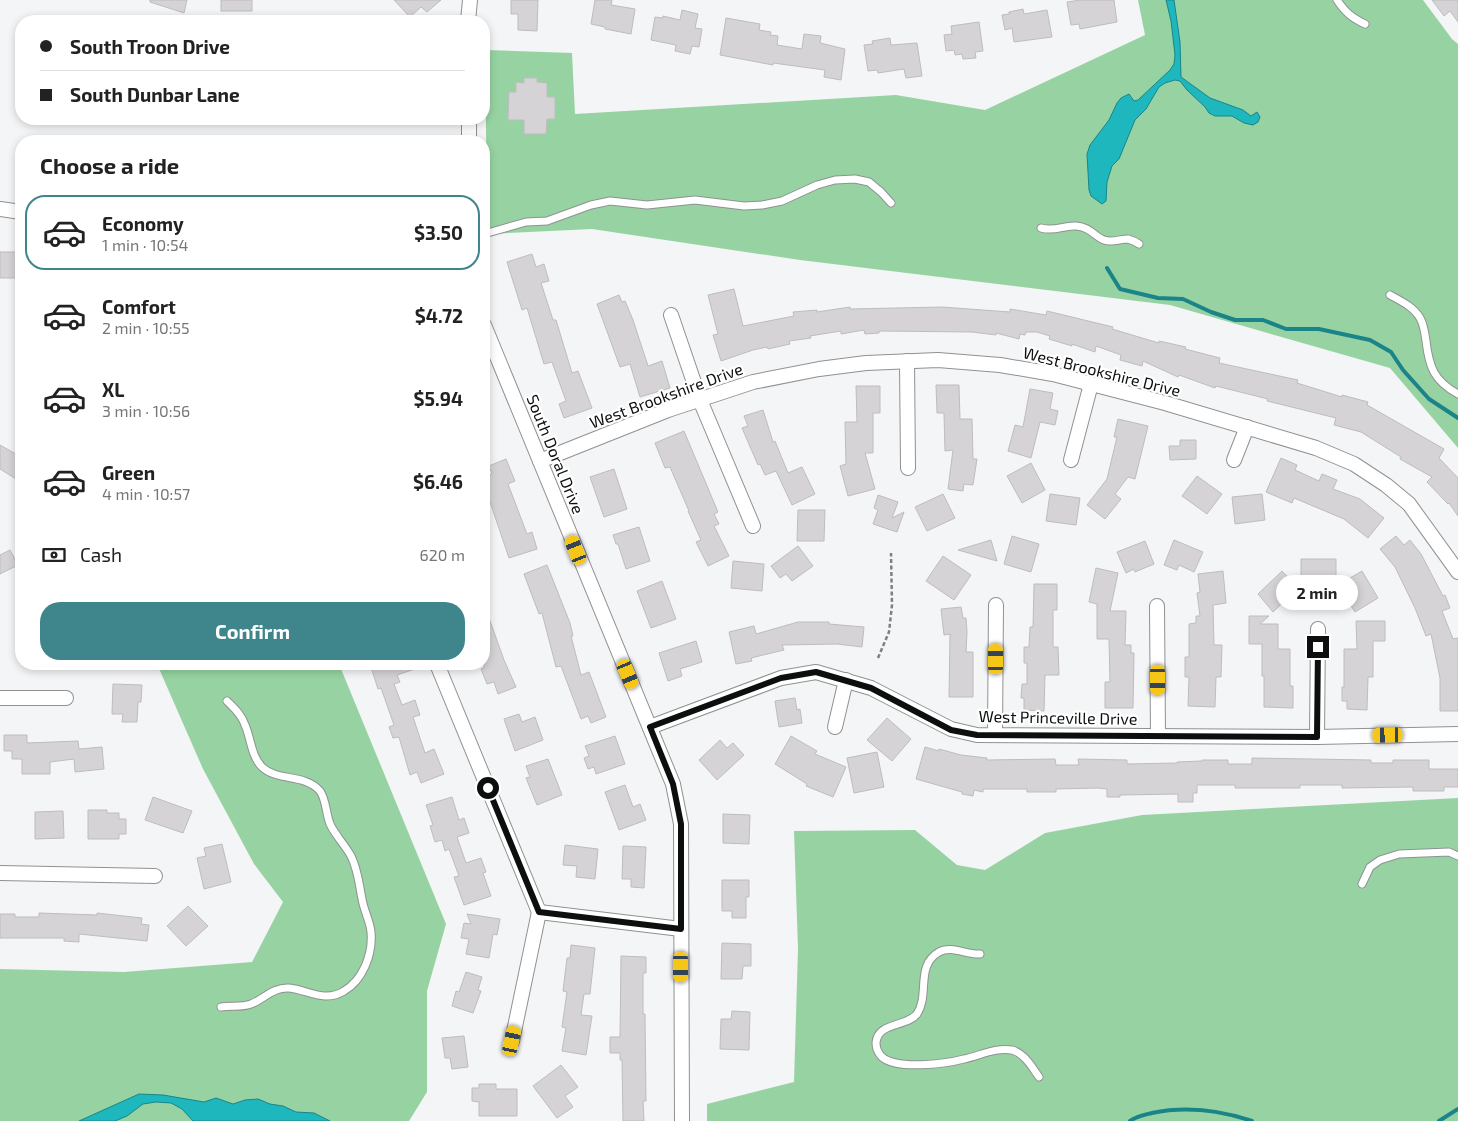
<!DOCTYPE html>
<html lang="en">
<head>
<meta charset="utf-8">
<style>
	:root { --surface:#fff; --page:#f2f2f2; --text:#222; --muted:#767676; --line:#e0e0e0; --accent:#3e868c }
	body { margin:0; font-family:"Exo 2",sans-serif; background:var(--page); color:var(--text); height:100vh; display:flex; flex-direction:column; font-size:19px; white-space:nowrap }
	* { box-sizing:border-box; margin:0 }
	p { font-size:16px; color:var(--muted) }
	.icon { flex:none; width:28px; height:28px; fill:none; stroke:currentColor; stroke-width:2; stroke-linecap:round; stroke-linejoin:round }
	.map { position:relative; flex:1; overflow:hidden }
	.details { position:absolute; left:15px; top:135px; width:475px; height:535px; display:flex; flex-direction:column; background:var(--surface); border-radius:20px; box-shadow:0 2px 8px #0003 }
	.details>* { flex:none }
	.hud { position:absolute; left:15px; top:15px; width:475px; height:110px; border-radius:20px; box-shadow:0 2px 8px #0003; display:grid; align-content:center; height:110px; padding:0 25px; background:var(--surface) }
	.end { position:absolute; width:22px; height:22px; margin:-11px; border:6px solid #0d0e0e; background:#fff; box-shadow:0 0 0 2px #fff }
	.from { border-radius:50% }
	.bubble { position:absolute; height:35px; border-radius:18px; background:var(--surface); box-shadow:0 2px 8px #0003; font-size:16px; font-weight:700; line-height:35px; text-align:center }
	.car { position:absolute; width:15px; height:30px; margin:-15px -8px; border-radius:6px; box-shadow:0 0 4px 1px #0007; background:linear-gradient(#f5c518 24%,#345 0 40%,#f5c518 0 76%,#345 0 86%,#f5c518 0) }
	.hud b { display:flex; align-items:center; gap:18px; height:48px; font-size:19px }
	.hud b+b { border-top:1px solid var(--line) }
	.hud i { width:12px; height:12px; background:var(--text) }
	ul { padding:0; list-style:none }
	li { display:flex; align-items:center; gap:15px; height:75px; margin:0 10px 8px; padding:0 15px; border:2px solid transparent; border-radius:20px }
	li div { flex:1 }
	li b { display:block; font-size:19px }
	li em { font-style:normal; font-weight:700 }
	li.current { border-color:var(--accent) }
	li>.icon { width:45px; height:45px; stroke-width:1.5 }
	h2 { padding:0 25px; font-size:22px; line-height:60px }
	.pay { display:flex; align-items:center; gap:12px; height:55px; padding:0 25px; font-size:19px }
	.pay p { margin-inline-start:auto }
	.button { display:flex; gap:10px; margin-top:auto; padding:10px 25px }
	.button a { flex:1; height:58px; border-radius:20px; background:var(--accent); color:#fff; font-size:20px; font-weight:700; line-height:58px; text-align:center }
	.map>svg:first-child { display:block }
	.green { fill:#97d3a2 }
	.water { fill:#1fb7be; stroke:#1a8489 }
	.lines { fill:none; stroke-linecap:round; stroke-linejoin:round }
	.stream { stroke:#1a8489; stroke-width:4 }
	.building { fill:#d5d3d5; stroke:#bebcbe }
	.service-casing { stroke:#8f9193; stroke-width:9 }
	.minor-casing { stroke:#8f9193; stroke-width:16 }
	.path { stroke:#7f8081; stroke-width:2.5; stroke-dasharray:4 2.5; stroke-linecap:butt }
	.service { stroke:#fff; stroke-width:7 }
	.minor { stroke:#fff; stroke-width:14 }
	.route { stroke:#0d0e0e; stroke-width:6 }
	.labels { text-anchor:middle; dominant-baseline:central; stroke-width:4.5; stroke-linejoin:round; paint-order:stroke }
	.street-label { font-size:16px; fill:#0d0e0e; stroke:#fff }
</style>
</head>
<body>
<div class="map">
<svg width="1458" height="1121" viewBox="0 0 1458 1121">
	<rect width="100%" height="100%" fill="#f4f5f7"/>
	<!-- green -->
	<g class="green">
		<path d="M1138 0H1423L1452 39 1458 44V448L1390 368 1170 305 800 260 592 229 487 234 484 236V216L487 214 485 50 572 53 575 114 896 95 985 110 1145 35Z"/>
		<path d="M157 664H339L446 924 427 991V1092L409 1121H0V969L124 972 252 962 283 902 254 864 203 769Z"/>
		<path d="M1458 798V1121H707V1104L794 1082 798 949 794 831 915 830 957 865 985 870 1045 833 1142 815Z"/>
	</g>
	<!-- water -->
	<g class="water">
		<path d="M1166 0H1174L1180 42 1181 77 1210 98 1243 110 1251 116 1257 112 1260 117 1258 122 1253 125 1244 123 1232 116H1215L1209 113 1205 107 1187 90 1180 81 1175 80 1165 83 1159 87 1146 109 1135 120 1119 159 1112 166 1107 182 1106 201 1102 204 1091 196 1089 190 1087 154 1090 145 1109 120 1117 103 1121 98 1129 94 1134 101 1138 100 1170 70 1174 64 1175 55 1171 21Z"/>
		<path d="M139 1094 163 1095 204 1102 216 1098 233 1104 245 1100 258 1099 270 1104 283 1106 296 1112 314 1113 330 1121H193L182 1109 171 1103 156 1102 143 1104 127 1116 115 1121H79Z"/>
	</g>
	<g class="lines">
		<!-- stream -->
		<g class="stream">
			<path d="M1107 268 1120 289 1158 298 1183 299 1211 312 1235 320H1263L1286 329H1319L1370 340 1391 352 1403 370 1429 399 1458 418"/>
			<path d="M1130 1121C1137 1116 1144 1115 1152 1113 1186 1106 1219 1110 1252 1121"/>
			<path d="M1439 1121 1458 1109"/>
		</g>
	</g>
	<!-- building -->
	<g class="building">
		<path d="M150 0H187L184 13 150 2Z"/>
		<rect x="221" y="0" width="31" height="11"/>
		<path d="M394 0H441L427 12 421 7 410 17Z"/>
		<path d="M511 0H538L537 31 518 30V14H511Z"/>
		<path d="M595 0H612L611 5 635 9 631 34 605 29V27L591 24Z"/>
		<path d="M1080 0H1114L1117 22 1080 29 1079 24 1071 25 1067 2Z"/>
		<path d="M1432 0H1458V22L1450 11 1444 16Z"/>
		<path d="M1023 9 1024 14 1047 10 1052 37 1014 42 1012 28 1005 30 1002 15 1009 14V12Z"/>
		<path d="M682 10 698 14 695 28 702 29 699 47 692 46 690 54 675 51 676 45 651 40 655 17 663 18V16L680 20Z"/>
		<path d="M726 18 760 24 759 30 771 32 770 35 778 36 777 45 802 49 804 34 821 36 820 43 845 49 841 80 824 77 825 70 773 63V65L720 55Z"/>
		<path d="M979 22 983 51 975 52 976 58 963 59 962 54 955 55 954 50 946 51 944 35 952 34 951 26Z"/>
		<path d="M890 38 891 45 917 43 922 76 906 78 904 69 878 73 877 70 868 71 864 45 873 44 872 41Z"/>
		<path d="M524 78H537V82L547 83V97H555V119H547L546 134H524V120H508L509 92H516V82L524 83Z"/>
		<rect x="0" y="252" width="21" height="26"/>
		<path d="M532 254 536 267 544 264 549 281 541 283 553 320H556L572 373 578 371 592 408 564 418 559 404 566 401 552 362 544 364 527 308 522 310 507 262Z"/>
		<path d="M734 289 743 326 794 316 793 312 817 310V312L850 307V309L942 307 1010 312V309L1046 315 1047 311 1113 327 1112 329 1159 343V341L1186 347 1185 349 1220 358 1219 363 1298 380 1297 383 1342 397V395L1368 402 1367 405 1444 449 1439 458 1458 478V516L1449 503 1448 504 1427 482 1432 477 1400 459 1401 457 1361 432 1334 425 1336 418 1267 401 1268 399 1216 386 1215 388 1179 375 1178 377 1143 361 1142 366 1120 360 1121 355 1096 346 1095 352 1072 344V346L1049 339 1050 336 1037 332H1026L1025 335 1020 334 1019 339 996 333V335L972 332 879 331V333L865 334 864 330 841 334V331L810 336 811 338 789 341 790 344 768 349 767 347 753 350 721 361 713 335 718 334 708 295Z"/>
		<path d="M619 295 622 302 625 301 633 320 648 366 662 361 670 388 640 397 630 364 620 367 597 304Z"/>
		<path d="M936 385H959L960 419H972L973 459H977L973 485 964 484 963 491 948 489 953 450 945 451 944 413H937Z"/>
		<path d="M856 386H880V413H873V453H865L875 489 848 496 840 466 846 464 845 422H857Z"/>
		<path d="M1030 389 1053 393 1050 409 1058 411 1055 425 1040 422 1031 458 1008 451 1015 425 1023 427Z"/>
		<path d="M763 410 773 442 775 441 788 473 802 467 815 494 792 505 776 471 765 475 760 464 758 465 742 428 748 426 744 416Z"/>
		<path d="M1118 419 1148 426 1135 479 1128 477 1115 494 1121 499 1105 519 1087 505 1107 479 1117 437H1114Z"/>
		<path d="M684 431 718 512 714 514 719 524 714 526 729 556 708 566 696 542 701 540 688 511H689L670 467 665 468 655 443Z"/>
		<path d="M1180 440H1196V459L1170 460 1169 446H1180Z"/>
		<path d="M0 445 21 457V482L0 469Z"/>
		<path d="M1281 458 1297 465 1295 470 1319 481 1322 474 1337 480 1333 489 1360 499 1384 518 1368 538 1344 519 1294 498 1292 503 1266 492Z"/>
		<path d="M506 459 515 481 508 484 527 534 532 532 537 549 509 558 488 496 484 497V477L492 474 489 466Z"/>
		<path d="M1031 463 1045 490 1022 503 1007 476Z"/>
		<path d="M614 469 627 509 604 517 590 477Z"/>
		<path d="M1197 476 1222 494 1207 514 1182 496Z"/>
		<path d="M943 494 955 518 927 531 915 507Z"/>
		<path d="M1050 494 1080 498 1076 525 1046 521Z"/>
		<path d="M1262 494 1265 520 1235 524 1232 497Z"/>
		<path d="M878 495 898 502 892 518 904 512 897 532 873 524 878 510 874 508Z"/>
		<path d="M798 510H825L824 541H797Z"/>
		<path d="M639 527 650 561 626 569 618 544H616L613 535Z"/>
		<path d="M1012 536 1039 544 1031 572 1004 564Z"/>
		<path d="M1396 536 1404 545 1410 540 1421 554 1443 596 1445 595 1450 608 1442 611 1453 639 1458 638V711H1440V678L1431 634 1426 636 1415 608 1395 567 1380 549Z"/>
		<path d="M991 540 997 561 958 550Z"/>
		<path d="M1174 540 1203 552 1194 572 1179 565 1177 570 1164 565Z"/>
		<path d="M1145 541 1154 564 1135 572 1134 569 1126 573 1117 552Z"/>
		<path d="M798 546 813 566 792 581 786 574 780 578 771 566Z"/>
		<path d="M10 550 18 565 0 574V555Z"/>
		<path d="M943 556 971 575 954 600 926 581Z"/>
		<path d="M1301 559H1336V579L1332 583H1301Z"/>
		<path d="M733 561 764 564 762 591 731 588Z"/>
		<path d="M547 565 570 623 573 636H571L581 675 589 672 606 717 591 723 588 716 581 719 561 666 556 667 542 613 539 614 524 574Z"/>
		<path d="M1096 568 1118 573 1110 611H1126L1125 645H1131V653H1134L1133 708H1105V682H1110L1109 639H1097V604L1089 602Z"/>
		<path d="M1223 571 1226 603 1213 605 1214 645H1222L1221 677H1216L1215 707 1188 706 1189 677H1185V657H1189V624L1196 623V616H1200L1197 593 1200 592 1198 574Z"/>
		<path d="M1282 571 1298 588 1273 612 1258 594Z"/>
		<path d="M1362 571 1378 598 1355 612 1338 585Z"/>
		<path d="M662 581 676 619 651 628 637 591Z"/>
		<path d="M1034 584H1057V610H1053V647H1058L1059 675H1045L1044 711 1024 710V698H1021L1022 684H1027V663H1024V647H1029L1030 627H1033Z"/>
		<path d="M484 607H485L504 660 516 687 498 694 494 682 487 684 481 669 484 668Z"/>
		<path d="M961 607 963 618H966L967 632 966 652H973V697H949L950 634 944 635 941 609Z"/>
		<path d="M1249 616H1269L1260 624H1278V649H1290V686H1293V708L1264 707V676H1262V644H1249Z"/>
		<path d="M1356 621H1385V641H1373V677H1368L1367 710 1347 709V701H1342V687H1344V649H1357Z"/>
		<path d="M798 622H829V624L864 627 862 647 837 644 782 645 784 650 751 658 752 661 736 664 729 632 754 626 756 634Z"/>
		<path d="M696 641 702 662 680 669 682 676 668 681 659 653Z"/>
		<path d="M370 664H423L424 666 397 675 400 682 394 684 402 705 415 700 420 715 413 717 425 753 434 749 444 774 421 783 417 772 410 775 399 737 393 738 389 727 394 725 381 688 378 689Z"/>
		<path d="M113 684 142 685 141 702H138L137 722H122L123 714H112Z"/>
		<path d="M795 698 797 710 800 709 802 723 779 727 775 701Z"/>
		<path d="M519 714 522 722 535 717 543 740 515 751 504 719Z"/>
		<path d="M887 718 911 739 892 761 867 740Z"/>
		<path d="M4 735H27V743L78 741 79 749 102 747 104 769 75 772 74 759 50 762V774H22V759H12V751H4Z"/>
		<path d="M615 736 625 764 596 774 594 767 588 769 584 758 589 756 585 746Z"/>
		<path d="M791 736 817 751 815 754 846 767 833 797 806 786 807 784 775 764Z"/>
		<path d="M720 740 727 748 733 743 744 755 717 780 699 760Z"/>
		<path d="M925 747 939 751V749L961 755 987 758V760L1055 759 1056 765H1079L1078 759 1127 760V764L1177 763V762L1202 761V760H1228V764H1252V758L1371 760V763H1393V760H1429V769H1458V787H1444V791H1413V787L1342 788V785H1300V788H1235V785H1197V793H1193V802H1178V794L1120 795V797H1107V789L1098 788 1056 789V792H1027V789H983V792L974 790 973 796 962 794V792L916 779Z"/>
		<path d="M877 752 884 787 854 793 847 758Z"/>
		<path d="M548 759 562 795 537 805 526 778 530 777 526 766Z"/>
		<path d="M625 785 633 807 640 804 646 820 619 830 605 792Z"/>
		<path d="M153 797 192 811 183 833 145 820Z"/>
		<path d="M452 797 459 820 464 818 469 833 457 837 466 863 481 858 486 872 483 873 491 896 464 905 454 877 459 876 449 849 445 851 442 840 435 842 430 826 433 825 426 805Z"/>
		<path d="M88 810H107V813H119V819H126V834H119V839H88Z"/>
		<path d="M63 811 64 838 35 839V812Z"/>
		<path d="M723 814 750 815 749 844 723 843Z"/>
		<path d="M222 844 231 882 204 889 197 858 206 856 204 848Z"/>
		<path d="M565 845 598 849 595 879 576 877 577 866 563 865Z"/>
		<path d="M623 846 646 847 644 888 631 887V879H622Z"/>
		<path d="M722 880H749V897H746V918H732V911H722Z"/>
		<path d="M188 906 208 926 186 946 167 926Z"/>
		<path d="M39 913 97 915V913L142 918 141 924 149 925 147 941 79 934V942L64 941V938H0V914H15V917H39Z"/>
		<path d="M467 914 500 919 497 935 493 934 489 958 466 954 469 939 461 938 464 923 471 924Z"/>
		<path d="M722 943 751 944V966H743L742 979H721Z"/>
		<path d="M571 945 595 948 590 994H584L581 1015 592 1016 586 1055 562 1051 566 1028 562 1027 567 992 563 991 567 958H570Z"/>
		<path d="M621 956 646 957V973H643V1014H645L646 1101H643L644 1121H623L622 1060H620V1053H610V1037H620Z"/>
		<path d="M466 972 482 977 478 990 481 991 473 1013 452 1006 456 991 459 992Z"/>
		<path d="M732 1011 750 1012 749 1050 720 1049 721 1019H731Z"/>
		<path d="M464 1036 468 1067 452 1069 450 1058H445L442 1038Z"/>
		<path d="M561 1065 578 1087 565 1096 573 1107 557 1118 533 1086Z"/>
		<path d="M479 1084H496V1089H517V1116H479V1102L472 1101V1088H479Z"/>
	</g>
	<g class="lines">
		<!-- service casing -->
		<g class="service-casing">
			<g id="service">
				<path d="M1337 0C1345 12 1352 18 1365 24"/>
				<path d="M1041 228C1056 232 1063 225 1076 226 1090 227 1094 236 1104 240 1112 243 1120 239 1128 239 1132 240 1136 242 1139 244"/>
				<path d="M484 234 526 222 547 221 591 205 610 201 647 205 695 200 744 206 762 205 782 201 817 185 835 180 855 179 869 182 881 192 891 203"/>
				<path d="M1390 295C1401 301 1414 307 1420 318 1424 325 1425 333 1426 341 1429 367 1434 381 1458 394"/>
				<path d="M1362 884 1370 867 1380 860 1399 854 1449 852 1458 856"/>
				<path d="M980 954C967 955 951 945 939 952 915 966 930 994 917 1014 907 1027 877 1022 876 1043 876 1049 878 1053 882 1057 897 1070 945 1064 964 1059 979 1056 996 1047 1012 1050 1024 1053 1032 1067 1039 1077"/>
				<path d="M221 1007C231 1005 241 1008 251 1004 264 999 273 987 289 988 308 990 325 1003 344 991 363 980 373 954 371 932 370 921 364 911 362 899 359 884 358 870 351 856 345 845 335 835 330 824 326 814 326 799 320 791 304 773 278 782 262 767 251 756 251 738 245 725 242 715 234 708 227 701"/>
			</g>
		</g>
		<!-- minor casing -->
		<g class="minor-casing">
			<g id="minor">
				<path d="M468 21 470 0"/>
				<path d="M469 119V141"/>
				<path d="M0 209 21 212"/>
				<path d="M671 315 700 400 753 526"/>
				<path d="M484 325 673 784 681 824 682 1121"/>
				<path d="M907 361 908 468"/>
				<path d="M1071 460 1091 384"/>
				<path d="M1234 460 1247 427"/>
				<path d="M540 461 668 410 753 382 819 369 866 363 938 360 1000 365 1053 374 1165 403 1316 448 1354 464 1386 485 1409 504 1458 572"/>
				<path d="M1157 606 1158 736"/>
				<path d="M437 664 539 912"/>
				<path d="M0 698H66"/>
				<path d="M650 727 781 678 816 672 871 688 951 729 977 735 1317 737 1458 734"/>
				<path d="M835 727 846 680"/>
				<path d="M995 735 996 605"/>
				<path d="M1317 737 1318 629"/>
				<path d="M0 873 155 876"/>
				<path d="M539 912 681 929"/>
				<path d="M512 1041 539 912"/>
			</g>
		</g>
		<!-- path -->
		<path class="path" d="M878 658 889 632 892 605 891 553"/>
		<!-- service -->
		<use href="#service" class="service"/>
		<!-- minor -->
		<use href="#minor" class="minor"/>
	</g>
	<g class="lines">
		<!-- route -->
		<path class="route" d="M488 788 539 912 681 929V824L673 784 650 727 781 678 816 672 871 688 951 730 977 735 1317 737 1318 647"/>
	</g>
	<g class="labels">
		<!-- street labels -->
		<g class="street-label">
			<text transform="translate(1102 371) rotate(14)">West Brookshire Drive</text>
			<text transform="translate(666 395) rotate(-20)">West Brookshire Drive</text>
			<text transform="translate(556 454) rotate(68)">South Doral Drive</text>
			<text transform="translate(1058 717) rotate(1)">West Princeville Drive</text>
		</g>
	</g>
</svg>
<i class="end from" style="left:488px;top:788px"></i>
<i class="end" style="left:1318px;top:647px"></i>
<div class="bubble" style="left:1276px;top:575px;width:82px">2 min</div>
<i class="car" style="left:576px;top:550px;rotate:338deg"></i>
<i class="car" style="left:996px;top:659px;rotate:0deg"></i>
<i class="car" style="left:628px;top:674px;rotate:157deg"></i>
<i class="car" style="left:1158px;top:680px;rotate:180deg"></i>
<i class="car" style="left:1388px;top:735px;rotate:269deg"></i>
<i class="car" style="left:681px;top:967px;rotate:180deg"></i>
<i class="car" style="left:512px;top:1041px;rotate:12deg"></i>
<div class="hud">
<b><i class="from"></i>South Troon Drive</b>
<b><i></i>South Dunbar Lane</b>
</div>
<section class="details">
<h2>Choose a ride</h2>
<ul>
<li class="current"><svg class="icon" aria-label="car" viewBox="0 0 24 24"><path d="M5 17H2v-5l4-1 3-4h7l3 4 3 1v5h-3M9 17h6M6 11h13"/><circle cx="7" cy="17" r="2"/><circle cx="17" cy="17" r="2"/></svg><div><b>Economy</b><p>1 min · 10:54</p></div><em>$3.50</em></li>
<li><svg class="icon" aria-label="car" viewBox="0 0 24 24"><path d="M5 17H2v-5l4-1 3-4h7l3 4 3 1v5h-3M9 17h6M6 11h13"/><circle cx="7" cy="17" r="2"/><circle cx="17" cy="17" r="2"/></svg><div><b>Comfort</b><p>2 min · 10:55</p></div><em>$4.72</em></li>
<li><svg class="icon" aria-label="car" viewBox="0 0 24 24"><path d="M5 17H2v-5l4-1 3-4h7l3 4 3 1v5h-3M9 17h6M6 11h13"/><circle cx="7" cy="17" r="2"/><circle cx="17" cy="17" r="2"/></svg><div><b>XL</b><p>3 min · 10:56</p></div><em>$5.94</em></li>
<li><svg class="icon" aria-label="car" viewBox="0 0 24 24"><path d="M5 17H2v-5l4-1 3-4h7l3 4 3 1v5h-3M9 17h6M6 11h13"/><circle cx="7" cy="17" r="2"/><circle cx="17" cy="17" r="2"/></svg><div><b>Green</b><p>4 min · 10:57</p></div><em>$6.46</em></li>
</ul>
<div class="pay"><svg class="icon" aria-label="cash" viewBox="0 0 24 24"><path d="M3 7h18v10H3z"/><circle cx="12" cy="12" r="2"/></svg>Cash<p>620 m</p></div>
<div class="button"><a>Confirm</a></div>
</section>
</div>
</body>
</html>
